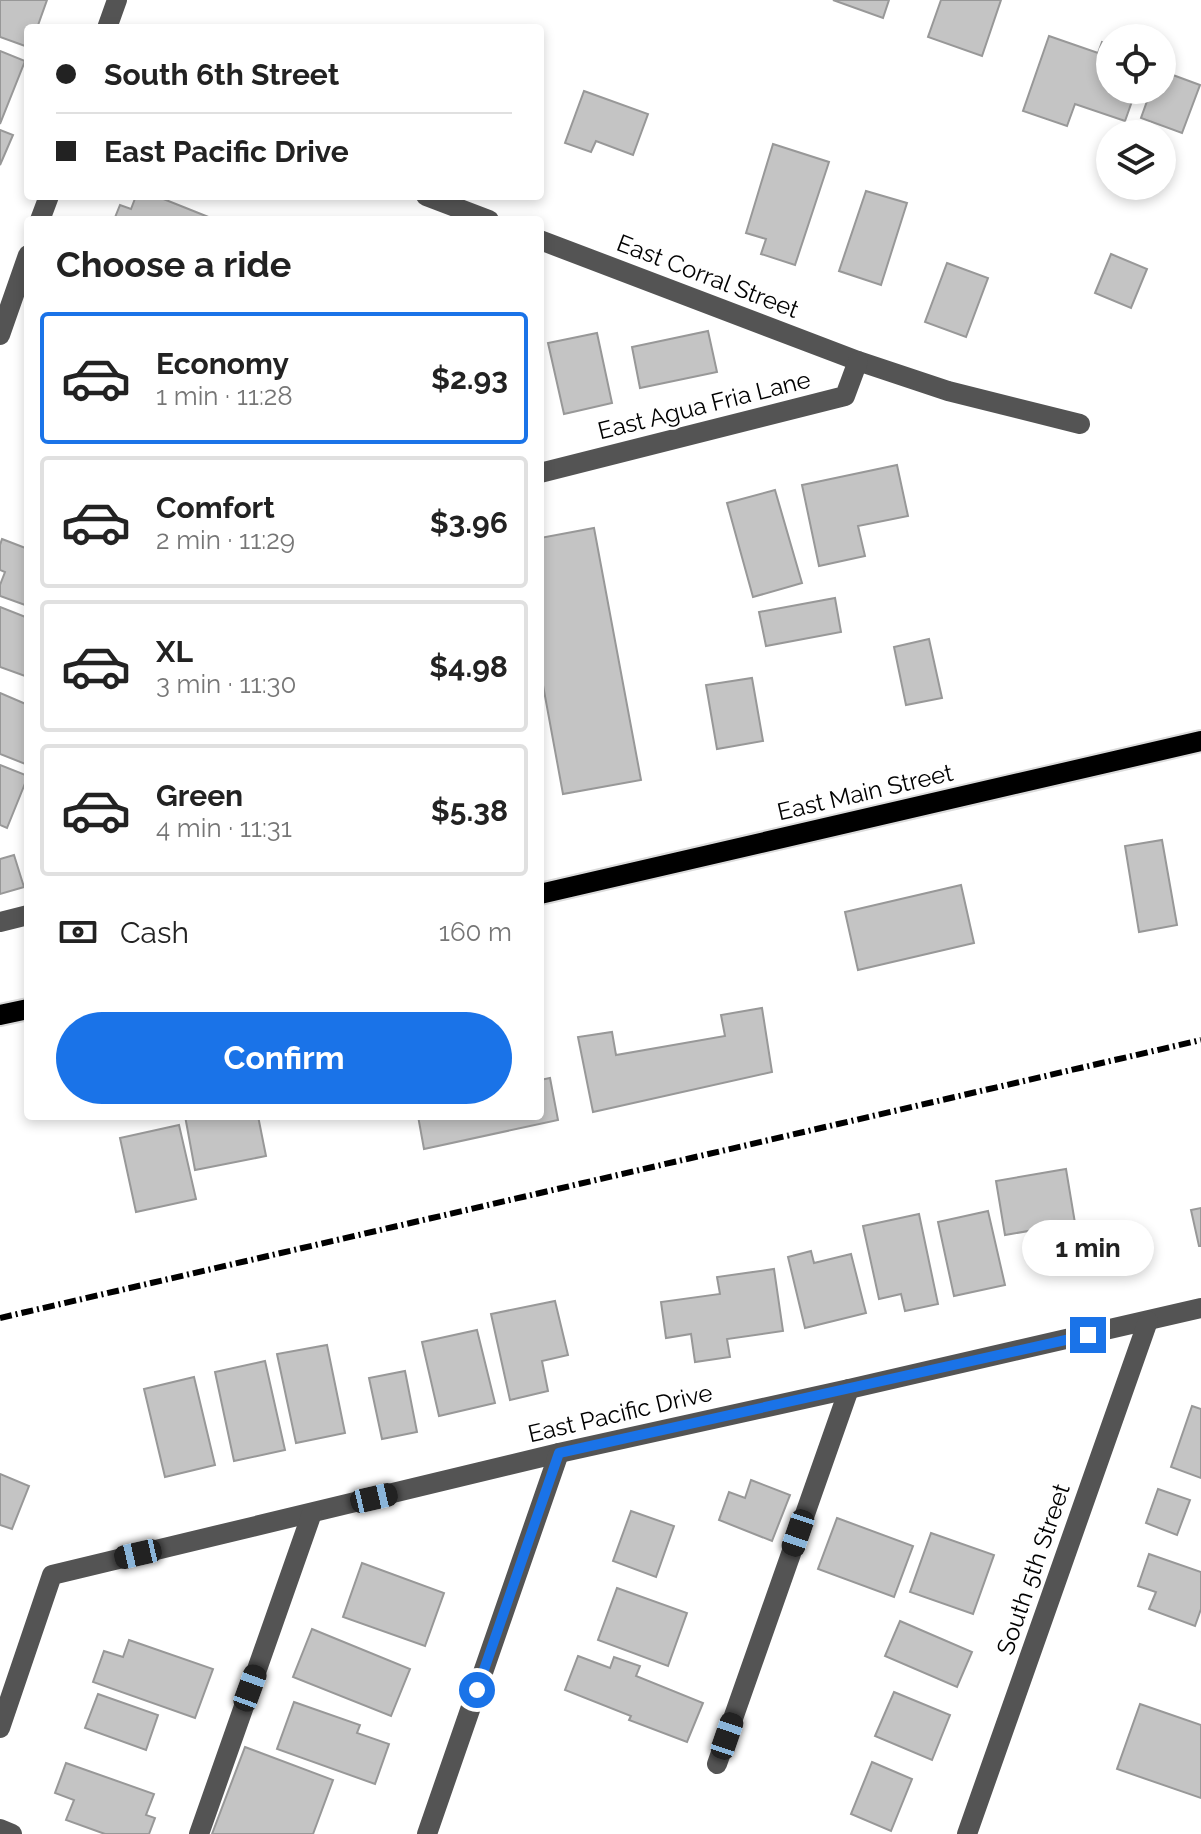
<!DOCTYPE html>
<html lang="en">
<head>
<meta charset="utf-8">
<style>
	:root { --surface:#fff; --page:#f2f2f2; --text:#222; --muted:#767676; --line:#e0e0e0; --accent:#1a73e8 }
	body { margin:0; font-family:Raleway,sans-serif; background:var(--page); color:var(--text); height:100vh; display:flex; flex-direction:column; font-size:30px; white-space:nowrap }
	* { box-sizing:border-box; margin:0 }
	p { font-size:26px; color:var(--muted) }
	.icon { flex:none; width:44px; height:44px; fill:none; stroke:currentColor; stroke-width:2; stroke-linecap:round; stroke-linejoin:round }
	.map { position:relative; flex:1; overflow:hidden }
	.side { position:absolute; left:24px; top:216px; width:520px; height:904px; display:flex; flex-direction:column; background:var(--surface); border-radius:8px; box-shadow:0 4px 12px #0003 }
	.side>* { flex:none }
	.hud { position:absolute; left:24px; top:24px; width:520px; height:176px; border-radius:8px; box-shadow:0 4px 12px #0003; display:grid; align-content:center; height:176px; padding:0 32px; background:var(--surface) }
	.tools { position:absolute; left:1096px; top:24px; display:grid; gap:16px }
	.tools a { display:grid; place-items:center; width:80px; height:80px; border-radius:50%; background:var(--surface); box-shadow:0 4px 12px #0003; font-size:40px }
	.end { position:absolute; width:36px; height:36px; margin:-18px; border:10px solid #1a73e8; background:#fff; box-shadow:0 0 0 4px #fff }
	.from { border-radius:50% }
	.bubble { position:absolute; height:56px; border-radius:28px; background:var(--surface); box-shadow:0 4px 12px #0003; font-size:26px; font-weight:700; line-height:56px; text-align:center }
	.car { position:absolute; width:24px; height:48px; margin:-24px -12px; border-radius:10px; box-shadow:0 0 6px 2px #0007; background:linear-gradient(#222 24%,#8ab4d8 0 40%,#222 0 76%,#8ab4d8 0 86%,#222 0) }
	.hud b { display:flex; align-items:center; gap:28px; height:76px; font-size:30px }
	.hud b+b { border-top:2px solid var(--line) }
	.hud i { width:20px; height:20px; background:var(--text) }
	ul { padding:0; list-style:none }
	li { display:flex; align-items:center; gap:24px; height:132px; margin:0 16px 12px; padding:0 16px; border:4px solid var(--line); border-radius:8px }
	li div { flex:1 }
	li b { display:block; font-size:30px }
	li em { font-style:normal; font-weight:700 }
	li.active { border-color:var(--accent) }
	li>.icon { width:72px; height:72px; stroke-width:1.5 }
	h2 { padding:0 32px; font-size:36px; line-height:96px }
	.pay { display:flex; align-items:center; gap:20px; height:88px; padding:0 32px; font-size:30px }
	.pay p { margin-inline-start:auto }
	.primary-button { display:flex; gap:16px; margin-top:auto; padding:16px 32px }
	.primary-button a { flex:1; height:92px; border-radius:48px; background:var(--accent); color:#fff; font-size:32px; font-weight:700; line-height:92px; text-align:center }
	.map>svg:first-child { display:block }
	.building { fill:#c4c4c4; stroke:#989898; stroke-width:2 }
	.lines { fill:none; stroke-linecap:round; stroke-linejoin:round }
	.major-casing { stroke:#dbdbdb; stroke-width:24 }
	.minor { stroke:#545454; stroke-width:20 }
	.major { stroke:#000; stroke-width:20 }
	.rail { stroke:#000; stroke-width:6; stroke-dasharray:12 4 2 4; stroke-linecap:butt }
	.route { stroke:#1a73e8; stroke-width:10 }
	.labels { text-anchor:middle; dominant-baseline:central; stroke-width:6; stroke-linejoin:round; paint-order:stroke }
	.street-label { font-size:24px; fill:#000; stroke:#fff }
</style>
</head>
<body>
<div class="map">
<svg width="1201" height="1834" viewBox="0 0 1201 1834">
	<rect width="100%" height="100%" fill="#fff"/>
	<!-- building -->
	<g class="building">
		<path d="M0 0H47L37 28H28V47L0 37Z"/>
		<path d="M833 0H889L883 18Z"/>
		<path d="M941 0H1001L982 56 928 37Z"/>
		<path d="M1049 36 1098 53 1102 42 1110 45V90H1136L1125 121 1075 104 1067 126 1023 111Z"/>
		<path d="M0 51 25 61 0 124Z"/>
		<path d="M1162 71 1200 85 1182 133 1141 118 1151 90H1162Z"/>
		<path d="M584 91 648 114 633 155 596 141 591 152 565 143Z"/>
		<path d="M0 130 13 135 0 165Z"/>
		<path d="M773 144 829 162 795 265 761 254 766 239 746 233Z"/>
		<path d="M866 191 907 203 881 285 839 271Z"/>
		<path d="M136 196H156L216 220H114L120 205 131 209Z"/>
		<path d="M1111 254 1147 269 1131 308 1095 293Z"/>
		<path d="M947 263 988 278 966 337 925 322Z"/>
		<path d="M708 331 717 372 640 388 632 347Z"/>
		<path d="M597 333 612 403 564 414 548 343Z"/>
		<path d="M897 465 908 516 858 526 865 556 819 566 802 485Z"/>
		<path d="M775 490 802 583 753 597 727 503Z"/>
		<path d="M594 528 641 780 563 794 540 669V538Z"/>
		<path d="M2 539 28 549V606L0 596V585L5 572 0 570V545Z"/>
		<path d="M835 598 841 632 766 646 759 612Z"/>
		<path d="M0 607 28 618V677L0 667Z"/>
		<path d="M929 639 942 698 906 705 894 647Z"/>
		<path d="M752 678 763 741 717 749 706 685Z"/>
		<path d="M0 693 28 705V765L0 754Z"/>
		<path d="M0 765 28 776 7 828 0 825Z"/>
		<path d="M1162 840 1177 925 1139 932 1125 846Z"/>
		<path d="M14 855 24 887 0 894V859Z"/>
		<path d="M961 885 974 943 858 970 845 912Z"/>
		<path d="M762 1008 772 1072 593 1112 578 1037 612 1032 616 1055 725 1036 721 1015Z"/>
		<path d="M550 1078 558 1120 424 1149 418 1116H540V1080Z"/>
		<path d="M185 1116H258L266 1156 195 1170Z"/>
		<path d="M179 1125 196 1199 136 1212 120 1138Z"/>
		<path d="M1066 1169 1075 1223 1005 1235 996 1181Z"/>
		<path d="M1201 1208V1246H1199L1191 1210Z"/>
		<path d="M988 1211 1005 1285 954 1296 938 1222Z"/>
		<path d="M919 1214 938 1304 905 1311 901 1294 879 1299 863 1226Z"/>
		<path d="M811 1251 814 1263 851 1254 866 1313 805 1328 788 1257Z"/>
		<path d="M774 1269 783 1331 727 1339 730 1357 695 1362 691 1334 666 1338 661 1302 720 1294 717 1277Z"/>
		<path d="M555 1301 568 1355 542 1361 548 1391 510 1400 491 1314Z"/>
		<path d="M477 1330 495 1403 439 1416 422 1342Z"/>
		<path d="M327 1345 345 1433 296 1443 277 1354Z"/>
		<path d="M265 1361 285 1450 234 1461 215 1372Z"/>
		<path d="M405 1371 417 1432 382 1439 369 1378Z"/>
		<path d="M194 1377 215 1465 165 1477 144 1389Z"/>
		<path d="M1192 1406 1201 1409V1478L1171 1467Z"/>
		<path d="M0 1474 29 1486 12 1529 0 1525Z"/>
		<path d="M751 1480 790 1495 772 1541 719 1520 729 1492 745 1498Z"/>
		<path d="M1158 1489 1190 1500 1177 1535 1146 1523Z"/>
		<path d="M631 1511 674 1526 656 1577 613 1561Z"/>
		<path d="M837 1518 913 1546 894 1597 818 1569Z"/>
		<path d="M931 1533 994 1555 973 1614 910 1592Z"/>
		<path d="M1149 1554 1201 1572V1609L1195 1626 1149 1609 1156 1592 1138 1586Z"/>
		<path d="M362 1563 444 1593 425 1646 343 1617Z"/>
		<path d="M617 1588 687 1613 668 1666 598 1640Z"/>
		<path d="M900 1621 972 1652 957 1687 885 1656Z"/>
		<path d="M312 1629 410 1669 391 1716 293 1677Z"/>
		<path d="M129 1640 213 1669 195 1718 93 1682 104 1651 123 1657Z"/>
		<path d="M578 1656 610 1668 614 1657 640 1666 636 1676 703 1703 687 1742 629 1720 631 1716 565 1690Z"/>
		<path d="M894 1692 950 1715 932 1760 875 1736Z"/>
		<path d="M98 1694 158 1715 146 1750 85 1728Z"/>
		<path d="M294 1702 360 1725 357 1733 389 1744 375 1784 277 1749Z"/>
		<path d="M1140 1704 1201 1725V1798L1117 1769Z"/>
		<path d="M245 1747 333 1780 313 1834H212Z"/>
		<path d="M872 1762 912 1779 891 1831 851 1814Z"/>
		<path d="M66 1763 154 1794 146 1815 155 1818 149 1834H105L66 1820 74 1800 55 1793Z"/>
	</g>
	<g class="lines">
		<!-- major casing -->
		<g class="major-casing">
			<g id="major">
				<path d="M540 894 1201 741"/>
				<path d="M0 1015 28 1009"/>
			</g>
		</g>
		<!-- minor -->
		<g class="minor">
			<path d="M107 28 117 0"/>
			<path d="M426 196 489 220"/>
			<path d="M40 220 49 196"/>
			<path d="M540 240 858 361 948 391 1080 424"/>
			<path d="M0 335 28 255"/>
			<path d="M540 473 845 396 858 361"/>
			<path d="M0 922 28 915"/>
			<path d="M0 1728 52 1575 559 1453 849 1389 1201 1308"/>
			<path d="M717 1764 849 1389"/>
			<path d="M0 1829 12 1834"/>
			<path d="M199 1834 312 1513"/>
			<path d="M427 1834 559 1453"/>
			<path d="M967 1834 1148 1321"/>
		</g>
		<!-- major -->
		<use href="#major" class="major"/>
		<!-- rail -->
		<path class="rail" d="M0 1318 1201 1040"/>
	</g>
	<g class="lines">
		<!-- route -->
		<path class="route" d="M477 1690 559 1453 1088 1335"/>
	</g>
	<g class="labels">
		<!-- street labels -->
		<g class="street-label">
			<text transform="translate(708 276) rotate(21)">East Corral Street</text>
			<text transform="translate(704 405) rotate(-14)">East Agua Fria Lane</text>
			<text transform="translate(865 792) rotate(-13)">East Main Street</text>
			<text transform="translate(620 1413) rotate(-13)">East Pacific Drive</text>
			<text transform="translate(1033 1569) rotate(-71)">South 5th Street</text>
		</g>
	</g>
</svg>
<div class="tools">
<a><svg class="icon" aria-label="locate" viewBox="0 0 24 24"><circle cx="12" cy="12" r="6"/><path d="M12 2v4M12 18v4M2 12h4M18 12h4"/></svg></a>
<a><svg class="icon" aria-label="layers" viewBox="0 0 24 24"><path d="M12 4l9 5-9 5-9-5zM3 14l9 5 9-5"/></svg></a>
</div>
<i class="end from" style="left:477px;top:1690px"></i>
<i class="end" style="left:1088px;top:1335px"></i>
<div class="bubble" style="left:1022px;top:1220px;width:132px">1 min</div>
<i class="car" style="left:374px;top:1498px;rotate:77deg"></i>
<i class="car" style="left:798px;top:1533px;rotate:199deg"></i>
<i class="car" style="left:138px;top:1554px;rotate:257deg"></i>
<i class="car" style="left:250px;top:1688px;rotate:20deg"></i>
<i class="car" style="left:727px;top:1736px;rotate:19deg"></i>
<div class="hud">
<b><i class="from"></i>South 6th Street</b>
<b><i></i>East Pacific Drive</b>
</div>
<section class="side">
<h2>Choose a ride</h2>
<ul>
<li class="active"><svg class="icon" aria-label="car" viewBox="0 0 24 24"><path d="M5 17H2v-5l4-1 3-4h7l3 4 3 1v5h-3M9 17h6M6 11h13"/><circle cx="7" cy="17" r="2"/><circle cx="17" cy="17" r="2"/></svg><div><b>Economy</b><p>1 min · 11:28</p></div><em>$2.93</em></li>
<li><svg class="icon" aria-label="car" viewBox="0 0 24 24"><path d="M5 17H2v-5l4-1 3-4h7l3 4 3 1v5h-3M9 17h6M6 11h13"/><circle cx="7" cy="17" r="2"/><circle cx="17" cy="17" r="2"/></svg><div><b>Comfort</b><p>2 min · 11:29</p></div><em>$3.96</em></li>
<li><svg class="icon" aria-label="car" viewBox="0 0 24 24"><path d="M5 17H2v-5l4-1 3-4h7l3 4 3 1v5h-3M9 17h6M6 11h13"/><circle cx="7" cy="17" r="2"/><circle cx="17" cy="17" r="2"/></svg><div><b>XL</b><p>3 min · 11:30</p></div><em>$4.98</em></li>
<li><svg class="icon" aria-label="car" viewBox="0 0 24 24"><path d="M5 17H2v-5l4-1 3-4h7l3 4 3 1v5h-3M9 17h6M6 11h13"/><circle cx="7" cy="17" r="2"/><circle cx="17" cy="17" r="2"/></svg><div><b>Green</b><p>4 min · 11:31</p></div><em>$5.38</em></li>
</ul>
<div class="pay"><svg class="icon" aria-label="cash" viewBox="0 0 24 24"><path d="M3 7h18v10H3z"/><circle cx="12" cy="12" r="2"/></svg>Cash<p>160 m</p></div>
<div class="primary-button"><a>Confirm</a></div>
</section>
</div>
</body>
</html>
